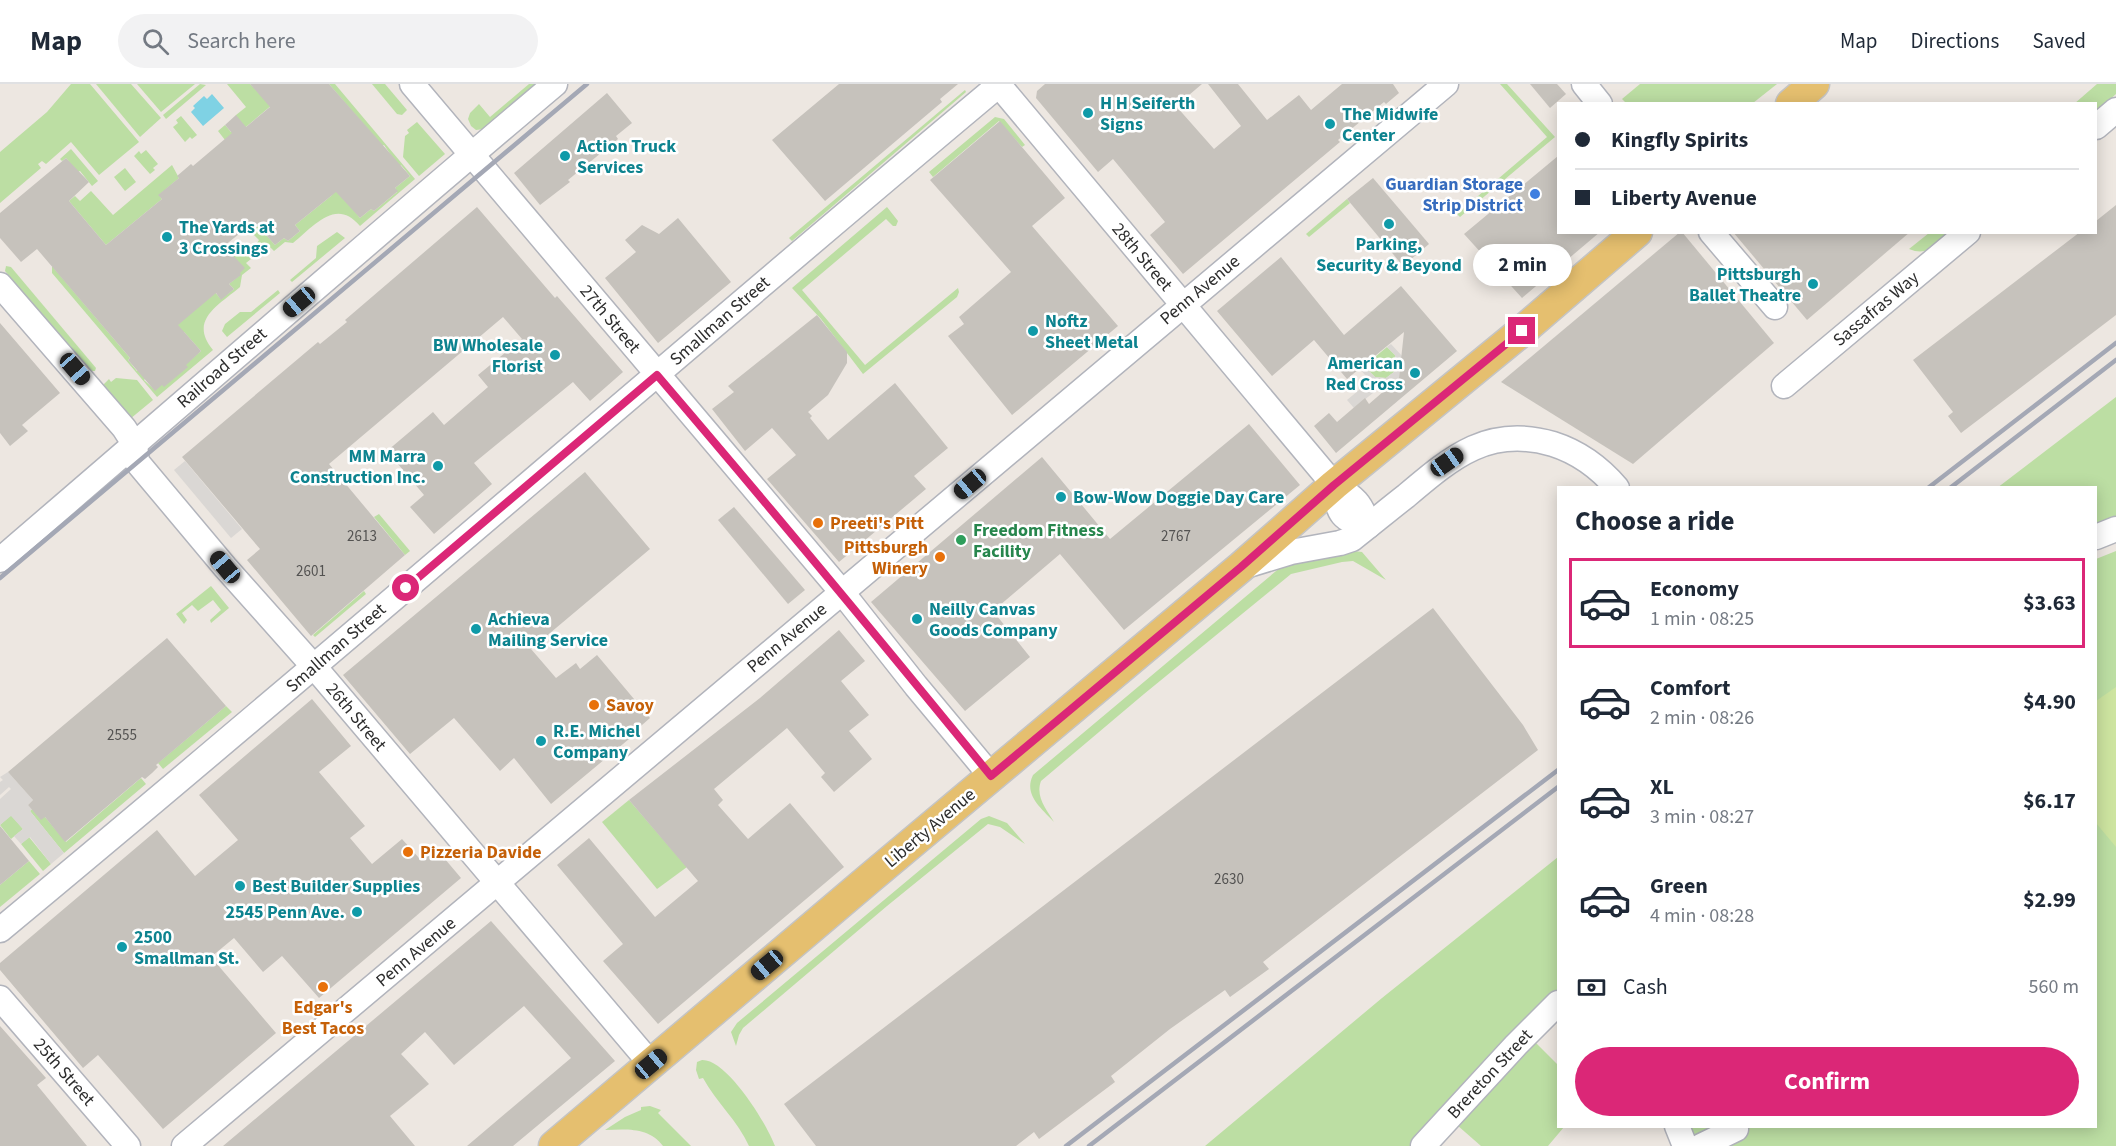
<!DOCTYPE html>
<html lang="en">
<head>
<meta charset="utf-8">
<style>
	:root { --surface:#fff; --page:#f2f2f3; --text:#1f2937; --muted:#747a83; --line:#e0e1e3; --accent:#db2777 }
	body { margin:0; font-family:"Source Sans 3",sans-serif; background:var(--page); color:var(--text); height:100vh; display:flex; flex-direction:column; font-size:22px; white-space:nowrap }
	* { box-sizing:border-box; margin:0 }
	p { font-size:20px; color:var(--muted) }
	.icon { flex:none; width:33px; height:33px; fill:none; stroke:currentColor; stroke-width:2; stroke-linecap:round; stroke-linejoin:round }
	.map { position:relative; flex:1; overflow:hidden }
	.details { position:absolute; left:1557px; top:402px; width:540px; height:642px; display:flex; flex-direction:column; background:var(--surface); border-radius:0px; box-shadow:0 3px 15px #0003 }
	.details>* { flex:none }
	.banner { position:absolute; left:1557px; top:18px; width:540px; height:132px; border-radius:0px; box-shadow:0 3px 15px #0003; display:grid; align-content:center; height:132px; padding:0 18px; background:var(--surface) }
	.end { position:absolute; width:27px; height:27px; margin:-14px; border:8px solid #db2777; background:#fff; box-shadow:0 0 0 3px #fff }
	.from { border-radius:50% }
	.bubble { position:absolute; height:42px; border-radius:21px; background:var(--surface); box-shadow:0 3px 15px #0003; font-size:20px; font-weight:700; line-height:42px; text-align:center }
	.car { position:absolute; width:18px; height:36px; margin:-18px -9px; border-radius:8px; box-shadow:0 0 4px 2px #0007; background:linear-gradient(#222 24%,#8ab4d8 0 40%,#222 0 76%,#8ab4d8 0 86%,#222 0) }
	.banner b { display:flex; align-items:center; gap:21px; height:57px; font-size:22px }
	.banner b+b { border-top:2px solid var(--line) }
	.banner i { width:15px; height:15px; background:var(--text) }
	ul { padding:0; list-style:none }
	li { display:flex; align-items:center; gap:18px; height:90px; margin:0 12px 9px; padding:0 6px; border:3px solid transparent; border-radius:0px }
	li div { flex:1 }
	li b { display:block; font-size:22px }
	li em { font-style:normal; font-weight:700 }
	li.on { border-color:var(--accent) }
	li>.icon { width:54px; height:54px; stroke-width:1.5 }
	h2 { padding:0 18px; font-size:27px; line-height:72px }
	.pay { display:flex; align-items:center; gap:15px; height:66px; padding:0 18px; font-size:22px }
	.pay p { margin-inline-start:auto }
	.action { display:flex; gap:12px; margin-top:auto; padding:12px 18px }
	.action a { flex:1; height:69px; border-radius:36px; background:var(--accent); color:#fff; font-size:24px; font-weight:700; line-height:69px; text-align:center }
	header { display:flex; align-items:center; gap:36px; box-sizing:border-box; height:84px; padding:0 30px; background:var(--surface); border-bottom:2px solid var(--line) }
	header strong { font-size:28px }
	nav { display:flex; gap:33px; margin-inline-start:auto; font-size:21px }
	.search { width:420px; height:54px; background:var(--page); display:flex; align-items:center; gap:15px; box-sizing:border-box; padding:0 21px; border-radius:33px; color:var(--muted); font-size:22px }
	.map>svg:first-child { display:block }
	.green { fill:#bcdea3 }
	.pitch { fill:#cde4a0 }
	.plaza { fill:#dad7d4 }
	.water { fill:#7fd2e4 }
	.building { fill:#c6c2bc }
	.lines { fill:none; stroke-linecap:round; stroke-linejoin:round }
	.minor-casing { stroke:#b2b4bc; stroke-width:27 }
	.major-casing { stroke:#c4c4c4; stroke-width:33 }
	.minor { stroke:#fff; stroke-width:24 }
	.major { stroke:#e5bf6f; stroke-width:30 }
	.rail { stroke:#a4a8b5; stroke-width:4.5 }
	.route { stroke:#db2777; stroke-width:8 }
	.culture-dot { fill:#0f9aa8; stroke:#fff; stroke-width:2 }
	.shop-dot { fill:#3f7fe0; stroke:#fff; stroke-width:2 }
	.food-dot { fill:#e8710a; stroke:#fff; stroke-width:2 }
	.leisure-dot { fill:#2e9e5b; stroke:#fff; stroke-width:2 }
	.labels { text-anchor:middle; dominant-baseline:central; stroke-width:5; stroke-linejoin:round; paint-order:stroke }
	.number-label { font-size:15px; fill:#535251 }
	.culture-label { font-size:18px; font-weight:bold; fill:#0d838f; stroke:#fff; text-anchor:start }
	.shop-label { font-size:18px; font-weight:bold; fill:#366cbe; stroke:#fff; text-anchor:end }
	.street-label { font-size:18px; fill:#2d2d2d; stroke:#fff }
	.food-label { font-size:18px; font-weight:bold; fill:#c56008; stroke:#fff; text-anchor:start }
	.leisure-label { font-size:18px; font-weight:bold; fill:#27864d; stroke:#fff; text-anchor:start }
</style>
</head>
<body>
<header>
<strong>Map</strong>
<div class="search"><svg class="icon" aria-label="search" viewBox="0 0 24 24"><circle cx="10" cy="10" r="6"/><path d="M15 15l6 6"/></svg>Search here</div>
<nav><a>Map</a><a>Directions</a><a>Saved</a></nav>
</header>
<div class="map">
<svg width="2116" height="1062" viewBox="0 0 2116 1062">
	<rect width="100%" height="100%" fill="#ede7e1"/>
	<!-- green -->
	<g class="green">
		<path d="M71 0H90L139 58 99 91 71 58 46 80 42 77 38 80 41 84 0 119V68L47 28Z"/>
		<path d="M96 0H131L161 34 140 53Z"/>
		<path d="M137 0H195L161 28Z"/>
		<path d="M200 0 206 1 166 35 163 31Z"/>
		<path d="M227 0H250L272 21 216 68 225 56 218 47 225 41 231 48 236 31 246 23Z"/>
		<path d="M329 0H335L415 95 360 142C336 113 314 142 293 159L285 158 274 167 267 160 261 164 257 159 259 156 253 150 257 146 256 144 258 142 275 161 284 154 288 157 300 147 295 141 331 112 337 104 360 134 371 125 374 127 397 108 395 104 410 92 401 81 399 83 384 61 382 62Z"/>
		<path d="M372 0H385L407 26 402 31 397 30Z"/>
		<path d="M529 0H539L484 45 476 46 471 42 468 35 470 29 479 20 490 33Z"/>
		<path d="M1500 0H1507L1555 53 1460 133 1457 130 1547 53Z"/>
		<path d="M1640 0H1777L1753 19H1626L1622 15Z"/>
		<path d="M2097 0H2116V10L2096 28V20H2074Z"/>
		<path d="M965 6 966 8 792 157 789 154Z"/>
		<path d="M181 32 197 51 192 55 190 53 185 58 173 43 178 39 176 36Z"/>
		<path d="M995 33 1004 35 1025 61 1022 63 999 37 933 93 929 88Z"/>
		<path d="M417 38 445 70 419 92 403 73 405 52 409 49 407 46Z"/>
		<path d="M71 65 98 97 92 102 80 87 78 88 66 74 62 77 60 75Z"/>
		<path d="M146 66 158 80 153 84 155 86 150 90 134 72 139 67 141 70Z"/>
		<path d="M172 81 179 94 159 111 162 115 106 161 69 117 75 112 80 117 91 107 113 131Z"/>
		<path d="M125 84 136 98 125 107 114 93Z"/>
		<path d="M1347 115 1350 119 1309 153 1306 150Z"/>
		<path d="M887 123 898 137 896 142H893L886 135 802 206 865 281 958 204 959 208 957 213 863 290 821 235 792 204Z"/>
		<path d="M337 148 345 154 292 198 290 196 316 174 317 162Z"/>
		<path d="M1929 149H1952C1937 160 1928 173 1909 165Z"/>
		<path d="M229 164 232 167 237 164 242 170 245 168 251 175 246 179 251 184 242 191 240 203C219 221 188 236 213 266L157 313 52 189V182L130 274 128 276 137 287 139 286 146 294 144 296 155 306 201 267 184 248 179 252 174 234 213 206 221 215 234 205 229 200 240 191 227 165Z"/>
		<path d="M6 182 11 183 96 284 95 287H90L5 187Z"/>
		<path d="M278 206 280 209 227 253 222 247 225 240 240 228H251Z"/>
		<path d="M1387 263 1395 271 1394 288 1386 294 1375 293 1364 282Z"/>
		<path d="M116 294 137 296 153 316 130 335 104 303V300L109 295 111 298Z"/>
		<path d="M2116 313V445L2096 453V404H1997Z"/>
		<path d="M379 430 410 467 405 471 374 433Z"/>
		<path d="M1354 467 1362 468 1386 496 1353 477 1342 478 1291 490 1144 610 1041 697C1035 713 1047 726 1054 738 1042 725 1023 711 1033 691L1282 482Z"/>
		<path d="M2116 467V1062H1685L1677 1043 2096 1042V475Z"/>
		<path d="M211 502 229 524 211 539 210 536 221 526 213 516 198 527 192 521 182 529 187 536 184 540 176 530Z"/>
		<path d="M364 507 366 510 315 553 313 551Z"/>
		<path d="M226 622 232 628 163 685 158 679Z"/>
		<path d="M141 694 146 700 64 769 30 727 32 725 45 733 66 758Z"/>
		<path d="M629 716 687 783 657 805 602 738Z"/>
		<path d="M11 731 23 745 11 755 0 741Z"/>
		<path d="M989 732 1007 739 1025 760 1000 743 988 740 887 822 743 944 739 951 736 962 731 948 737 939 981 735Z"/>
		<path d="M29 753 51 780 43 787 21 760Z"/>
		<path d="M1558 773V919L1527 950 1558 981V1042L1564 1043 1548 1062H1481L1449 1034 1423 1062H1205L1382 914Z"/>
		<path d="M29 777 40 790 0 823V801Z"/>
		<path d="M702 976C727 975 767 1040 775 1062H749C738 1037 716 1018 703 994L699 995 696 986 697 978Z"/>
		<path d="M650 1022 661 1026 658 1029 691 1062H663C649 1043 627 1045 605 1046L625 1033 641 1026V1023Z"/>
	</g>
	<!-- pitch -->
	<path class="pitch" d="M2116 603V763L2096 739V617Z"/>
	<!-- plaza -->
	<g class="plaza">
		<path d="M1391 260 1402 272 1399 294 1386 305H1378L1354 324 1347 316 1370 297 1360 285 1364 282 1375 293 1386 294 1394 288 1392 275H1395V271L1387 263Z"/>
		<path d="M185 377 242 445 231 454 174 386Z"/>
		<path d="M8 688 33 716 28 721 32 725 30 727 64 769 51 780 30 753 21 760 14 752 23 745 11 732 0 741V715L11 705 9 703 0 711V698L3 696 0 693Z"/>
	</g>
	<!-- water -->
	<path class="water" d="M212 10 224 24 203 42 191 28 195 24 193 22 204 12 207 15Z"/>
	<!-- building -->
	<g class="building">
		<path d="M250 0H329L410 92 395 104 398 107 374 127 371 125 360 134 336 108 295 141 300 147 288 157 284 154 275 161 254 138 224 162 245 184 240 189 241 191 229 200 234 205 221 216 216 209 178 241 201 267 186 281 188 283 164 303 162 301 155 307 128 276 130 274 37 165 21 178 0 154V129L66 74 89 98 69 117 106 161 162 115 158 111 179 94 177 92 191 80 193 82 232 49 225 41 236 31 246 43 270 23Z"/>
		<path d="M839 0H958L940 15 942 18 825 117 772 56Z"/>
		<path d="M1045 0H1202L1176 22 1214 65 1241 42 1208 0H1238L1267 36 1299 11 1311 26 1342 0H1393L1399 9 1386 20 1384 18 1338 56 1340 58 1183 190 1150 151 1165 138 1113 75 1098 88 1036 14 1037 7Z"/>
		<path d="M1530 0H1557L1566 10 1550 24Z"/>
		<path d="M607 9 632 39 616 52 618 55 568 96 570 98 540 121 514 89Z"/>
		<path d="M1000 37 1065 114 1032 142 1118 242 1012 331 948 252 964 240 959 233 1011 188 930 96Z"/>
		<path d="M1558 72V148H1600L1522 214 1464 150Z"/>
		<path d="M1373 94 1429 160 1403 182 1347 115Z"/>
		<path d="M2116 121V231L1961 349 1948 332 1953 328 1913 276 2080 148H2096V137Z"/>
		<path d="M477 123 555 214 557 212 623 288 590 317 573 298 474 379 492 400 434 450 410 423 424 411 387 367 433 328 444 341 488 303 478 291 522 255 503 233 329 380 405 471 311 552 247 476 260 465 182 373 318 258 320 260 347 238 345 236Z"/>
		<path d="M678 134 731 198 658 259 605 194 636 168 625 156 642 141 659 150Z"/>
		<path d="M1680 148H1682L1774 259 1633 380 1501 298Z"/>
		<path d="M1733 148H1910L1807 236Z"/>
		<path d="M1281 173 1344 251 1401 202 1457 267 1336 369 1314 342 1329 329 1337 338 1365 314 1369 320 1399 294 1404 248 1347 295 1314 256 1272 292 1217 227Z"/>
		<path d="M817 231 847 268V279L828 311 808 328 812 332 810 334 828 356 895 299 948 364 914 392 926 405 839 478 767 395 796 371 772 344 745 367 712 325 734 308 728 302Z"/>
		<path d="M0 239 60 309 22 341 28 347 10 362 0 349Z"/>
		<path d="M1249 340 1300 401 1124 546 1060 470 993 527 1030 573 965 627 871 518 1042 373 1110 455Z"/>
		<path d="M585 388 650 465 531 565 556 594 576 579 580 585 597 571 650 634 634 648 635 650 551 720 514 674 500 687 454 634 410 670 343 591Z"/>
		<path d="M734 423 805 506 788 520 718 436Z"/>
		<path d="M1433 524 1523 641 1538 666 1263 878 1269 885 1230 913 1225 906 1170 945 1111 992 1115 998 1039 1055 1034 1048 1016 1062H816L784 1020Z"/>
		<path d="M839 546 865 577 841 597 869 631 849 647 872 675 834 708 821 693 825 689 787 644 714 705 723 716 718 721 748 755 790 719 844 783 658 940 603 877 623 860 557 781 589 754 655 833 698 797 629 716 760 614Z"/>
		<path d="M167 554 226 622 156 681 158 683 152 689 145 695 142 693 65 758 45 733 41 736 28 721 33 716 8 688Z"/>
		<path d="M312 615 351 662 319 688 365 742 350 754 372 780 402 755 419 774 434 762 461 794 319 914 282 872 263 888 234 854 211 873 276 949 163 1045 98 971 83 984 0 886V879L157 746 195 792 238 756 199 711Z"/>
		<path d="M0 742 29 777 0 801Z"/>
		<path d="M491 837 615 977 513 1062H467L571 974 524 922 454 981 425 948 401 970 429 1000 390 1032 415 1062H223Z"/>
		<path d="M0 942 46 994 37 1001 87 1062H0Z"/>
	</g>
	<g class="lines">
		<!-- minor casing -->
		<g class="minor-casing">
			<g id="minor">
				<path d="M412 0 841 507 916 602 991 692"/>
				<path d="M998 0 1334 401C1354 413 1362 419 1368 442"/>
				<path d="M1584 0 1600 20"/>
				<path d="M2096 43 2116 26"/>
				<path d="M1711 148 1775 223"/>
				<path d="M0 201 124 344 135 361 137 378 225 483 323 593 651 980"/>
				<path d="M1784 302 1968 148"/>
				<path d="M1334 401C1339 429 1338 435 1368 442"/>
				<path d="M2096 453 2116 445"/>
				<path d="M0 476C185 317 369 157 555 0"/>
				<path d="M1245 482 1291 468 1340 459 1352 455C1370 441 1388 426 1406 412 1452 373 1489 341 1553 360 1578 368 1600 384 1617 404"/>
				<path d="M0 846C336 568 665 280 1000 0"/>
				<path d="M0 914 128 1062"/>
				<path d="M1677 1042 1685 1062"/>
				<path d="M184 1062 1446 0"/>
				<path d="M1423 1062 1516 961 1558 919"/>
				<path d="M1701 1062 1736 1045"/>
			</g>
		</g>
		<!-- major casing -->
		<g class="major-casing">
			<g id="major">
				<path d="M1791 20 1814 0"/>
				<path d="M554 1062 870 794 1241 483 1334 401 1522 247 1637 148"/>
			</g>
		</g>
		<!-- minor -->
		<use href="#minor" class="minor"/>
		<!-- major -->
		<use href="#major" class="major"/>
		<!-- rail -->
		<g class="rail">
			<path d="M1928 404 2116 259"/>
			<path d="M1950 404 2116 276"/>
			<path d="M0 494 587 0"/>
			<path d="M1066 1062 1558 686"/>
			<path d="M1089 1062 1558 703"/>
		</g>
	</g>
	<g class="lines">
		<!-- route -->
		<path class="route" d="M406 504 657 291C770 423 881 557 991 692L1241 483 1334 401 1522 247"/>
	</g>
	<!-- markers -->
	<g class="culture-dot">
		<circle cx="1088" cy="29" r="6"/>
		<circle cx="1330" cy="40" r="6"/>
		<circle cx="565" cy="72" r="6"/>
		<circle cx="1389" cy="140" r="6"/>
		<circle cx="167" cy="153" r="6"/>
		<circle cx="1813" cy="200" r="6"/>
		<circle cx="1033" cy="247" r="6"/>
		<circle cx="555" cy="271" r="6"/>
		<circle cx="1415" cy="289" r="6"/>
		<circle cx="438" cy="382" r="6"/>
		<circle cx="1061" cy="413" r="6"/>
		<circle cx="917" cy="535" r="6"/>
		<circle cx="476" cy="545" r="6"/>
		<circle cx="541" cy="657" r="6"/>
		<circle cx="240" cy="802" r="6"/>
		<circle cx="357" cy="828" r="6"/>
		<circle cx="122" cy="863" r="6"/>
	</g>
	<circle class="shop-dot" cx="1535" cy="110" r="6"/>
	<g class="food-dot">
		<circle cx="818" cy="439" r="6"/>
		<circle cx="940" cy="473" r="6"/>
		<circle cx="594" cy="621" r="6"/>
		<circle cx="408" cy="768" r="6"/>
		<circle cx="323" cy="903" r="6"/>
	</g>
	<circle class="leisure-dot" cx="961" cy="456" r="6"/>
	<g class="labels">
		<!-- number labels -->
		<g class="number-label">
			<text x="362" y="452">2613</text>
			<text x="1176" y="452">2767</text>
			<text x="311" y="487">2601</text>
			<text x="122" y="651">2555</text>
			<text x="1229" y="795">2630</text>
		</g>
		<!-- culture labels -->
		<g class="culture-label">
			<text x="1100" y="19">H H Seiferth<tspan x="1100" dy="21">Signs</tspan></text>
			<text x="1342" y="30">The Midwife<tspan x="1342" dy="21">Center</tspan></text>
			<text x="577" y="62">Action Truck<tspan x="577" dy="21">Services</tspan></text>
			<text x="179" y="143">The Yards at<tspan x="179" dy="21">3 Crossings</tspan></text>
			<text x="1389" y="160" text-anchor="middle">Parking,<tspan x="1389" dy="21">Security &amp; Beyond</tspan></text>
			<text x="1801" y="190" text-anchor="end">Pittsburgh<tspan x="1801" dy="21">Ballet Theatre</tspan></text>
			<text x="1045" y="237">Noftz<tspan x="1045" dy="21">Sheet Metal</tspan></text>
			<text x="543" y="261" text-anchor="end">BW Wholesale<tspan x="543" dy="21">Florist</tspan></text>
			<text x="1403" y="279" text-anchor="end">American<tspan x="1403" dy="21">Red Cross</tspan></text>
			<text x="426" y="372" text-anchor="end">MM Marra<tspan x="426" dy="21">Construction Inc.</tspan></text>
			<text x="1073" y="413">Bow-Wow Doggie Day Care</text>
			<text x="929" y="525">Neilly Canvas<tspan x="929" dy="21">Goods Company</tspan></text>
			<text x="488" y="535">Achieva<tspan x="488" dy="21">Mailing Service</tspan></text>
			<text x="553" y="647">R.E. Michel<tspan x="553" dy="21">Company</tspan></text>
			<text x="252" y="802">Best Builder Supplies</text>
			<text x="345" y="828" text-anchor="end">2545 Penn Ave.</text>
			<text x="134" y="853">2500<tspan x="134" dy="21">Smallman St.</tspan></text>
		</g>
		<!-- shop labels -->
		<g class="shop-label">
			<text x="1523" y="100">Guardian Storage<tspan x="1523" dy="21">Strip District</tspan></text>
		</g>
		<!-- street labels -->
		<g class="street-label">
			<text transform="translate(1142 173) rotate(50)">28th Street</text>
			<text transform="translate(1200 206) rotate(-40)">Penn Avenue</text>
			<text transform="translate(1876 225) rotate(-40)">Sassafras Way</text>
			<text transform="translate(610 235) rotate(50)">27th Street</text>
			<text transform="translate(720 237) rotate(-41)">Smallman Street</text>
			<text transform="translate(222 284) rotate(-41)">Railroad Street</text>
			<text transform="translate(787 554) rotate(-40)">Penn Avenue</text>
			<text transform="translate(336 564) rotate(-41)">Smallman Street</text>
			<text transform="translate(356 633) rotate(50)">26th Street</text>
			<text transform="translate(930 744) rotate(-40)">Liberty Avenue</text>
			<text transform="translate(416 868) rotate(-40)">Penn Avenue</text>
			<text transform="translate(64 988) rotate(49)">25th Street</text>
			<text transform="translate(1490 990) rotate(-47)">Brereton Street</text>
		</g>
		<!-- food labels -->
		<g class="food-label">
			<text x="830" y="439">Preeti's Pitt</text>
			<text x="928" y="463" text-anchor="end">Pittsburgh<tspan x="928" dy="21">Winery</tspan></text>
			<text x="606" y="621">Savoy</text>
			<text x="420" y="768">Pizzeria Davide</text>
			<text x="323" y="923" text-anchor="middle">Edgar's<tspan x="323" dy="21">Best Tacos</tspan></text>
		</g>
		<!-- leisure labels -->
		<g class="leisure-label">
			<text x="973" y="446">Freedom Fitness<tspan x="973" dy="21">Facility</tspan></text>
		</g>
	</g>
</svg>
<i class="end from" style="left:406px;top:504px"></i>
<i class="end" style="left:1522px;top:247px"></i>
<div class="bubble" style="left:1473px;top:160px;width:99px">2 min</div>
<i class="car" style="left:299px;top:218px;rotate:230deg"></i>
<i class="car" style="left:75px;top:285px;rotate:139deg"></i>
<i class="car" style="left:1447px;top:378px;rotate:55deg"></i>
<i class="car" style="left:970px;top:400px;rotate:230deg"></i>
<i class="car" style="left:225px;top:483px;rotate:320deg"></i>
<i class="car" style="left:767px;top:881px;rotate:230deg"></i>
<i class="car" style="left:651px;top:980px;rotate:50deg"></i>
<div class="banner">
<b><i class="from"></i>Kingfly Spirits</b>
<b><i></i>Liberty Avenue</b>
</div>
<section class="details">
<h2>Choose a ride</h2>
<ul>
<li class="on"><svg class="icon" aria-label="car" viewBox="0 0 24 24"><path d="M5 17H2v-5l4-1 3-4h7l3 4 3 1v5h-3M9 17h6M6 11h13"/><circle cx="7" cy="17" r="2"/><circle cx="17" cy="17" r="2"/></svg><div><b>Economy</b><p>1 min · 08:25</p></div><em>$3.63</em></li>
<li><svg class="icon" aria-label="car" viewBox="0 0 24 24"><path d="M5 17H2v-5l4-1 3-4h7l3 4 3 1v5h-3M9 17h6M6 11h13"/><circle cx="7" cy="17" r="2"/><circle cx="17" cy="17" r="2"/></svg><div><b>Comfort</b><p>2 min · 08:26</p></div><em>$4.90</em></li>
<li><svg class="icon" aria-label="car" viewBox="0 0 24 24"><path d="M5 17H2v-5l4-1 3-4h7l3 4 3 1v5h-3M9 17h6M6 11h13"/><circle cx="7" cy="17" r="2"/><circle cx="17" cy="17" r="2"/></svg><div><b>XL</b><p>3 min · 08:27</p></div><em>$6.17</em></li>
<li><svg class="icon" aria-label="car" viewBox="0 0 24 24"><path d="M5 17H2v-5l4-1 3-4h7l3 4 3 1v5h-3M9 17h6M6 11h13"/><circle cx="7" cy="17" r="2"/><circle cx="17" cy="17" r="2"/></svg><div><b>Green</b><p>4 min · 08:28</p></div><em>$2.99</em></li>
</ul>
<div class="pay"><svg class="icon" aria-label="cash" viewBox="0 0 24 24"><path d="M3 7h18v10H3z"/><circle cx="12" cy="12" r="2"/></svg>Cash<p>560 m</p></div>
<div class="action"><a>Confirm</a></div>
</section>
</div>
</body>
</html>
